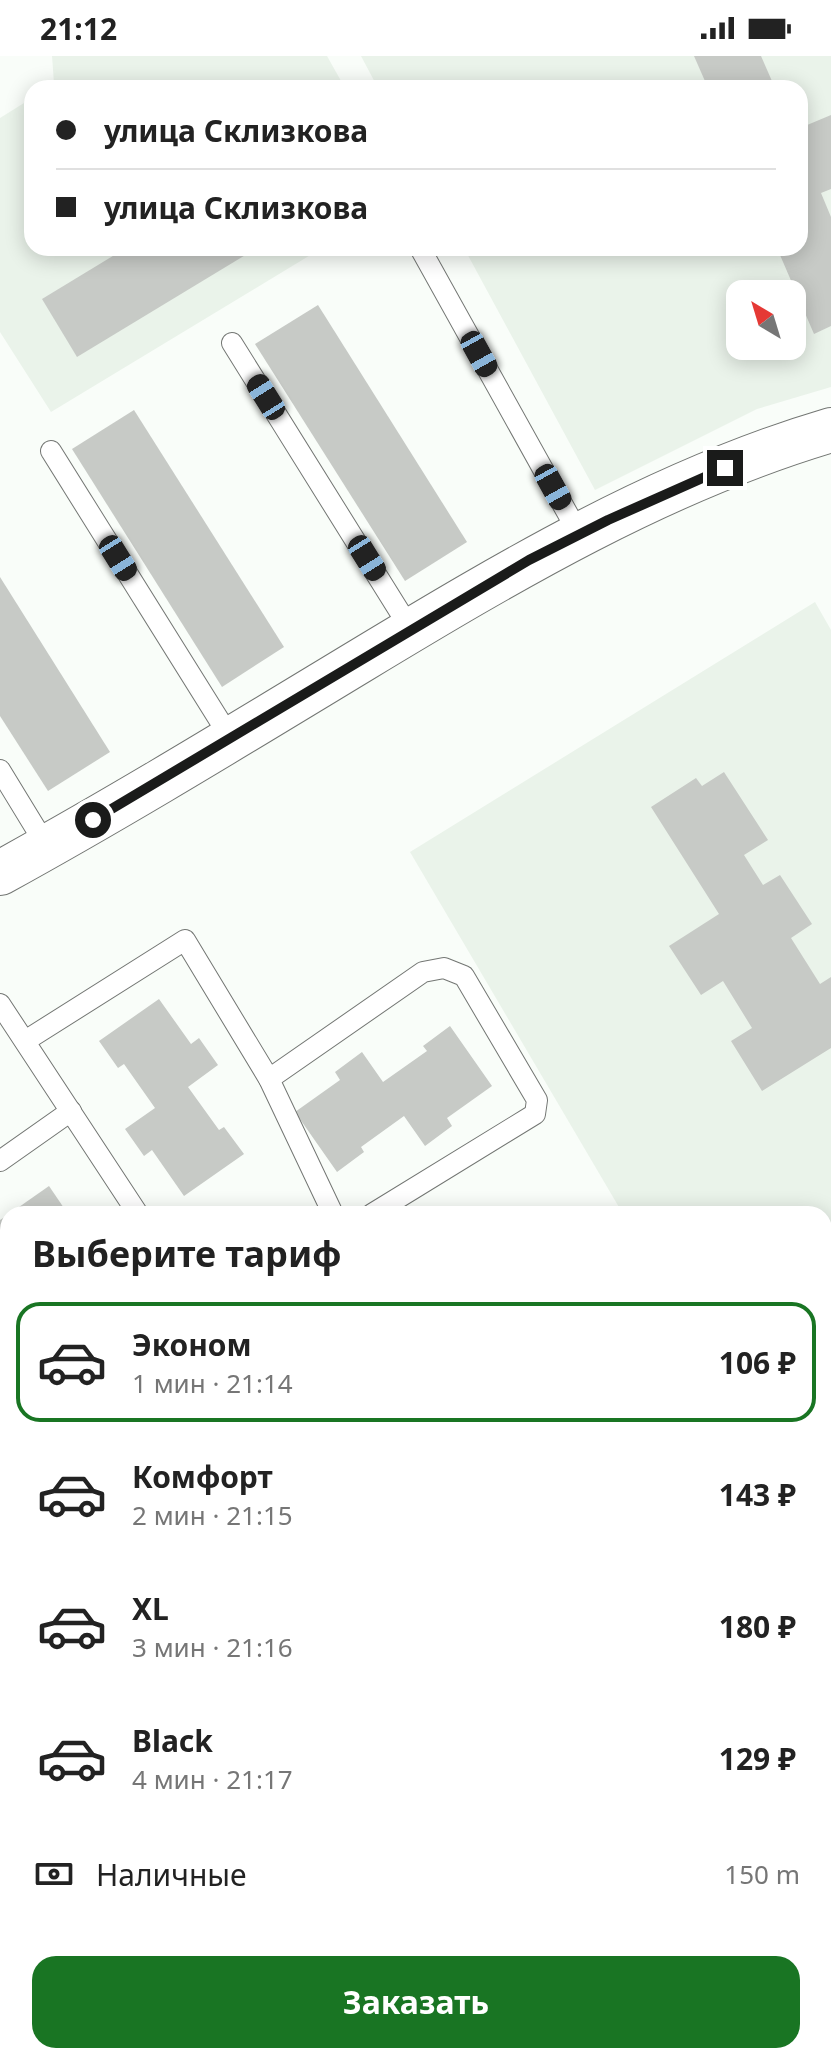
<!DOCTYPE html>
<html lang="ru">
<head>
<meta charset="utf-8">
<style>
	:root { --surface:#fff; --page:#f6f6f6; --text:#222; --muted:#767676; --line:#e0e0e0; --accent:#197523 }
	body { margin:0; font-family:"Noto Sans",sans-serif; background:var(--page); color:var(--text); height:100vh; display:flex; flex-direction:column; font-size:30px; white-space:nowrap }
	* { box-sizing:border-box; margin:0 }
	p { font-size:26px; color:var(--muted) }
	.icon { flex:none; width:44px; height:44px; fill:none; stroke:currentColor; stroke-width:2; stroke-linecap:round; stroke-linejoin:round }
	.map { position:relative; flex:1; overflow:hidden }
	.side { position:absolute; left:0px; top:1150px; width:832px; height:858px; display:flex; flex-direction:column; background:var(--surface); border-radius:24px 24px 0 0; box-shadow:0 4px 20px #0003 }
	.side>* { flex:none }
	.guide { position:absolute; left:24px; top:24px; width:784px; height:176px; border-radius:24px; box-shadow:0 4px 20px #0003; display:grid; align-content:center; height:176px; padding:0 32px; background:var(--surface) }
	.needle { width:52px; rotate:322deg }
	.tools { position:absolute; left:726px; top:224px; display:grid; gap:16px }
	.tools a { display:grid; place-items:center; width:80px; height:80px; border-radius:16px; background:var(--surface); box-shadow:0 4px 20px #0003; font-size:40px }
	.end { position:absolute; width:36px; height:36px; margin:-18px; border:10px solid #1a1b1a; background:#fff; box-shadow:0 0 0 4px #fff }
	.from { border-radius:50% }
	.car { position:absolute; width:24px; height:48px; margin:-24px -12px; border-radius:10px; box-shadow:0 0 6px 2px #0007; background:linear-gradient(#222 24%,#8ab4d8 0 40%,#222 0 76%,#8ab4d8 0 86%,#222 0) }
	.guide b { display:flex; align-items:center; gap:28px; height:76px; font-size:30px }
	.guide b+b { border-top:2px solid var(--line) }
	.guide i { width:20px; height:20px; background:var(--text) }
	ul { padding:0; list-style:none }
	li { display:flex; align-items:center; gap:24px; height:120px; margin:0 16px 12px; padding:0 16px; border:4px solid transparent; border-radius:24px }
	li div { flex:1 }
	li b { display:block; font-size:30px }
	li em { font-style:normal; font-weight:700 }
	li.selected { border-color:var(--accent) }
	li>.icon { width:72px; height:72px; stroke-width:1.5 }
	h2 { padding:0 32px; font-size:36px; line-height:96px }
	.pay { display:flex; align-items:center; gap:20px; height:88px; padding:0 32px; font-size:30px }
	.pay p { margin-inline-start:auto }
	.cta { display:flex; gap:16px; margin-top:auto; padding:16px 32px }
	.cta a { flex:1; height:92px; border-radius:24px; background:var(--accent); color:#fff; font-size:32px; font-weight:700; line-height:92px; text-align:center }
	.status { display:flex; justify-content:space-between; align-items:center; height:56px; padding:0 40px; background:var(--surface); direction:ltr }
	.status svg { height:22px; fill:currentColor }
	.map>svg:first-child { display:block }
	.built { fill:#eaf3ea; fill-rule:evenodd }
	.forest { fill:#a2c1a1 }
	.building { fill:#c7cac6 }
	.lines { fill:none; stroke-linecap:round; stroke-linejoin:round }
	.service-casing { stroke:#737673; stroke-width:22 }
	.pedestrian-casing { stroke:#737673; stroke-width:32 }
	.tertiary-casing { stroke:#737673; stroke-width:46 }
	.service { stroke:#fff; stroke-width:20 }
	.pedestrian { stroke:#fff; stroke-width:30 }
	.tertiary { stroke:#fff; stroke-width:44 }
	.route { stroke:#1a1b1a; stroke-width:10 }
</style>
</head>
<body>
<div class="status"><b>21:12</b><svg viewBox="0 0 49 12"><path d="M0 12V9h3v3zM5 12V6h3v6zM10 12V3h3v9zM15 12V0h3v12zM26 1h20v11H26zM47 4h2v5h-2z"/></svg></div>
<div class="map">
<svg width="831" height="2007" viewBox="0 0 831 2007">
	<rect width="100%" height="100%" fill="#f9fdf9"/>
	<!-- built -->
	<g class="built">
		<path d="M52 0H327L345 32H47L54 27Z"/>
		<path d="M361 0H831V331L757 353 595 434 464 192H800V32H378ZM740 238H792V290H740Z"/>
		<path d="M32 42V192H322L51 356 0 276V62Z"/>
		<path d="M815 546 831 574V1166L824 1170V1158H623L410 796Z"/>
	</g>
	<!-- forest -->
	<path class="forest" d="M831 1345V2007H554L555 2000H824V1349Z"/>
	<!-- building -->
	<g class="building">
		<path d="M694 0H761L775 32H708Z"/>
		<path d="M831 59V133L821 137 831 161V270L814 278 777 192H800V72Z"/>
		<path d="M126 192H257L77 301 42 243Z"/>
		<path d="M318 249 467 486 405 525 255 288Z"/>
		<path d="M134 354 284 591 222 631 72 393Z"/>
		<path d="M0 521 110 696 48 735 0 660Z"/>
		<path d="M724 716 768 784 744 799 763 829 780 819 812 868 791 882 820 928 831 921V992L762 1035 731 985 752 972 723 925 701 939 669 890 719 858 651 751 696 722 702 730Z"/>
		<path d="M159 943 191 988 199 982 218 1009 188 1031 219 1074 224 1071 244 1098 184 1140 152 1094 144 1100 125 1073 155 1052 124 1008 118 1012 99 985Z"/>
		<path d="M450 970 492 1030 447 1062 452 1070 425 1090 404 1060 361 1091 364 1096 337 1116 295 1056 340 1024 335 1016 362 996 383 1026 427 995 423 990Z"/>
		<path d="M49 1130 68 1158H9Z"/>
		<path d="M8 1159V1305L0 1294V1164Z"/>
		<path d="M8 1574V1652L0 1641V1580Z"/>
		<path d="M8 1762V1850L0 1856V1769Z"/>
		<path d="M67 2000H144L134 2007H71Z"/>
		<path d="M172 2000H209L199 2007H177Z"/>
	</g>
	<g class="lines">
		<!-- service casing -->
		<g class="service-casing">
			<g id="service">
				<path d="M420 192 579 478"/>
				<path d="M232 287 411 574"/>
				<path d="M51 395 231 683"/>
				<path d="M0 714 47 791"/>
				<path d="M0 948 138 1158"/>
				<path d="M25 985 185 884 269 1023 333 1158"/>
				<path d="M269 1023 423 916 444 912 464 920 537 1044 535 1058 372 1158"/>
				<path d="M0 1105 71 1055"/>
				<path d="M0 1432 8 1437"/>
				<path d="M0 1501 8 1495"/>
				<path d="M0 1880 8 1873"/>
				<path d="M0 1984 8 1978"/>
				<path d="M524 2000 526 2007"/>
				<path d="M268 2007 278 2000"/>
				<path d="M360 2007 369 2000"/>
			</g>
		</g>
		<!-- pedestrian casing -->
		<g class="pedestrian-casing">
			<path id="pedestrian" d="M824 1329 831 1325"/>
		</g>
		<!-- tertiary casing -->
		<g class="tertiary-casing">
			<path id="tertiary" d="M0 817C122 750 241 677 360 605 509 515 662 424 831 374"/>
		</g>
		<!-- service -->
		<use href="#service" class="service"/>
		<!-- pedestrian -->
		<use href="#pedestrian" class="pedestrian"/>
		<!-- tertiary -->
		<use href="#tertiary" class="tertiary"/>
	</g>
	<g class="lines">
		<!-- route -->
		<path class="route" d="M93 764 529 504 608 464 725 412"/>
	</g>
</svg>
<div class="tools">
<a><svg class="needle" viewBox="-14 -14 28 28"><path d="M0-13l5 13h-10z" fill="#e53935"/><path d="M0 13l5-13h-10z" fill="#767676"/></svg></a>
</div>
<i class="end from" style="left:93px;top:764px"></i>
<i class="end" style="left:725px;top:412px"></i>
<i class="car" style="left:479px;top:298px;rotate:151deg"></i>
<i class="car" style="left:266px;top:341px;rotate:328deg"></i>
<i class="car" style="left:553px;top:431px;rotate:151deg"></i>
<i class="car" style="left:118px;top:502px;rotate:148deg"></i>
<i class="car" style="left:367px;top:502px;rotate:148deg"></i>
<div class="guide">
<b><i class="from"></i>улица Склизкова</b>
<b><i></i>улица Склизкова</b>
</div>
<section class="side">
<h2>Выберите тариф</h2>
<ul>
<li class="selected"><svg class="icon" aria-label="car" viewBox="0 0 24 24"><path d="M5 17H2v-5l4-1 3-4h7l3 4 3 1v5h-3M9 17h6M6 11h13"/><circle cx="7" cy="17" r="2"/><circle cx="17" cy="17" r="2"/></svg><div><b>Эконом</b><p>1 мин · 21:14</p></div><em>106 ₽</em></li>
<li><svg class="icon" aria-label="car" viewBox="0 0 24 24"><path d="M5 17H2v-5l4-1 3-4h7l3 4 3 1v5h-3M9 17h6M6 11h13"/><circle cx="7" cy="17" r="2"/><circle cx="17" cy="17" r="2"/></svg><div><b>Комфорт</b><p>2 мин · 21:15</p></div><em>143 ₽</em></li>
<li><svg class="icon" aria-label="car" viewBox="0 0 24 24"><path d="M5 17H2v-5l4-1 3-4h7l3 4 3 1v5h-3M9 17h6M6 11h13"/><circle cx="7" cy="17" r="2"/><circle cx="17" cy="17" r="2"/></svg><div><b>XL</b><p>3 мин · 21:16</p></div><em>180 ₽</em></li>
<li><svg class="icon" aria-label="car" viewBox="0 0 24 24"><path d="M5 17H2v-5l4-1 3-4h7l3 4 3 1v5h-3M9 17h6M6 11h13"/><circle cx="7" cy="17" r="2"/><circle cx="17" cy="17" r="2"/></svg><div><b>Black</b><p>4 мин · 21:17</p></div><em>129 ₽</em></li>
</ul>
<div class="pay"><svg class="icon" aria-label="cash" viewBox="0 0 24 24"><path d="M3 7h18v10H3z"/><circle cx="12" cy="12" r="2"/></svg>Наличные<p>150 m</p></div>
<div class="cta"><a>Заказать</a></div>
</section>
</div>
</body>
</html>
